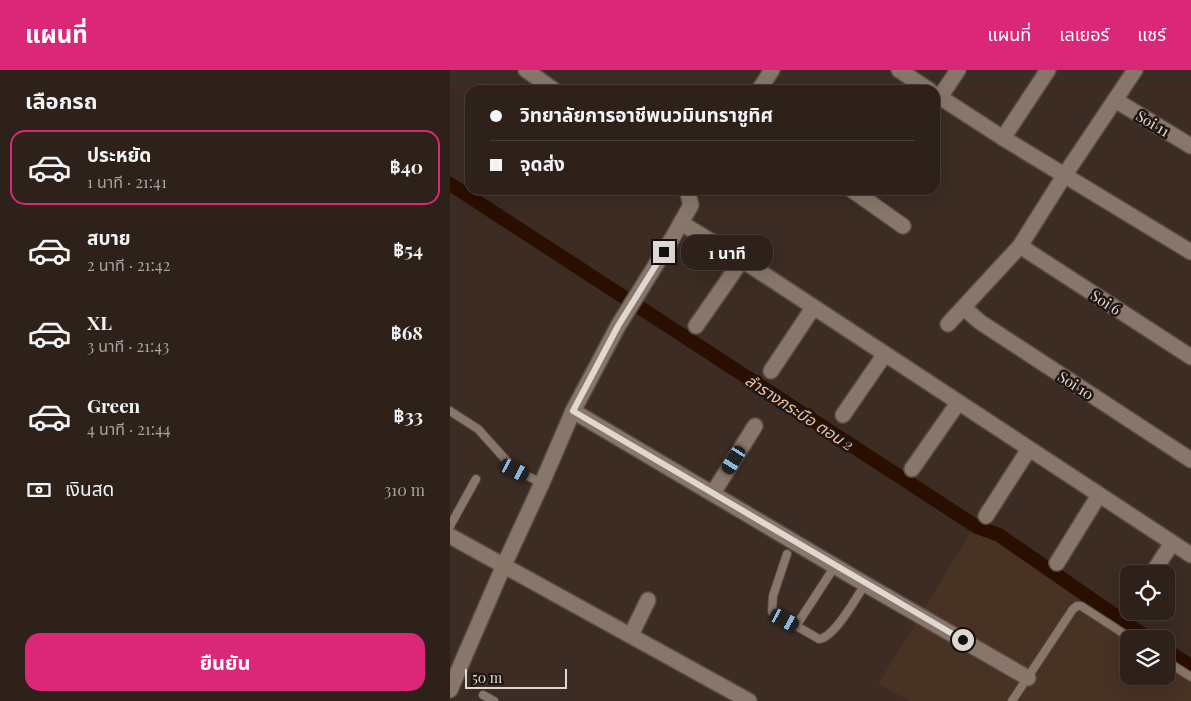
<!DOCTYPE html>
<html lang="th">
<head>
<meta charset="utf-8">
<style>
	:root { --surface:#2d211a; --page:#392e27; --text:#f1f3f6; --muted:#a7a3a2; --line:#483e39; --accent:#db2777 }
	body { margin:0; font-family:"Playfair Display","Noto Sans Thai",serif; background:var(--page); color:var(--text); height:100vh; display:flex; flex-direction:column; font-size:19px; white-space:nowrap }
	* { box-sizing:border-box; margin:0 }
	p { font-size:16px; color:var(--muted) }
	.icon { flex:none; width:28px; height:28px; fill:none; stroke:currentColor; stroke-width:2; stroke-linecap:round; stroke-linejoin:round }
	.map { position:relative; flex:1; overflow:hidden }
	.sheet { display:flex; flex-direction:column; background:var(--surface); width:450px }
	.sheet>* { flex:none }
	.guide { position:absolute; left:15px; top:15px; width:475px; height:110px; border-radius:15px; box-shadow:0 5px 20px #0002,0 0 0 1px var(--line); display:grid; align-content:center; height:110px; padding:0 25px; background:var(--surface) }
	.fabs { position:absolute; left:670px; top:495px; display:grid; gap:10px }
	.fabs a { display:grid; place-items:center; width:55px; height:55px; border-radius:10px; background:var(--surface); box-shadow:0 5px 20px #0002,0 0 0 1px var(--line); font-size:25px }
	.scale { position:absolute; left:15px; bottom:12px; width:102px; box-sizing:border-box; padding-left:5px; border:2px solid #e1d7d1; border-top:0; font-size:14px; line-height:18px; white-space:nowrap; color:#e1d7d1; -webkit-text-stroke:4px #1d1612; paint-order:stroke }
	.end { position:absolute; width:22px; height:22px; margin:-11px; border:6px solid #e1d7d1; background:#111; box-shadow:0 0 0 2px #111 }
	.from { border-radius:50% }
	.bubble { position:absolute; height:35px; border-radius:15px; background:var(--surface); box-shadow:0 5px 20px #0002,0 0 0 1px var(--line); font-size:16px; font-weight:700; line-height:35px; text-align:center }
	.car { position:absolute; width:15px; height:30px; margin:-15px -8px; border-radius:6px; box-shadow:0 0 4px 1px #0007; background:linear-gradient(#222 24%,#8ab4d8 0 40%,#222 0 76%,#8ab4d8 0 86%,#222 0) }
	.guide b { display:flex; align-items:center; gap:18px; height:48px; font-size:19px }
	.guide b+b { border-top:1px solid var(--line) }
	.guide i { width:12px; height:12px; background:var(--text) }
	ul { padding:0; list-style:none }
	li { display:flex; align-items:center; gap:15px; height:75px; margin:0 10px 8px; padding:0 15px; border:2px solid transparent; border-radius:15px }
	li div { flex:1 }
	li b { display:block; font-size:19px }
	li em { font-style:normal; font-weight:700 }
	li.on { border-color:var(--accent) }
	li>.icon { width:45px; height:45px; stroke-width:1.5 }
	h2 { padding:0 25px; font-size:22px; line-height:60px }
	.pay { display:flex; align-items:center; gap:12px; height:55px; padding:0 25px; font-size:19px }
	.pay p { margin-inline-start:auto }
	.action { display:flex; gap:10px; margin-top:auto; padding:10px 25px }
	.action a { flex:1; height:58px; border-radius:15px; background:var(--accent); color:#fff; font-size:20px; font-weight:700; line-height:58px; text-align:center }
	header { display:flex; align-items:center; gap:30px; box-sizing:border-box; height:70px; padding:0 25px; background:var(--accent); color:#fff }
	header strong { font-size:24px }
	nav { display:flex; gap:28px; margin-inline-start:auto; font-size:18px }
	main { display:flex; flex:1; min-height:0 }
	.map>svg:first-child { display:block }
	.built { fill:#473224 }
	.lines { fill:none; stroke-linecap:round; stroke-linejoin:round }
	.canal { stroke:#2a0e00; stroke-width:14 }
	.service-casing { stroke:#574b42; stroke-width:10 }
	.minor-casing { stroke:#574b42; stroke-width:18 }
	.service { stroke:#88766a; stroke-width:8 }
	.minor { stroke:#88766a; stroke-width:15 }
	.route { stroke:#e1d7d1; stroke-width:6 }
	.labels { text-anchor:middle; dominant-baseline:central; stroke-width:5; stroke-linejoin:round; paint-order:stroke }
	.street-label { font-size:15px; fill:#e1d7d1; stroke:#1d1612 }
	.water-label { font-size:16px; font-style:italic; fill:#f7bf9c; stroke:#1d1612 }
</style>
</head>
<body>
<header>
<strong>แผนที่</strong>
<nav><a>แผนที่</a><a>เลเยอร์</a><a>แชร์</a></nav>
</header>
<main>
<section class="sheet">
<h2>เลือกรถ</h2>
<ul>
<li class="on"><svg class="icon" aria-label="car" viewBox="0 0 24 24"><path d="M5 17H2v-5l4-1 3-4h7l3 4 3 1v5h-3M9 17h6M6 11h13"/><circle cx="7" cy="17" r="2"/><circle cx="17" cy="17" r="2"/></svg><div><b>ประหยัด</b><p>1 นาที · 21:41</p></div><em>฿40</em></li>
<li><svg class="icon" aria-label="car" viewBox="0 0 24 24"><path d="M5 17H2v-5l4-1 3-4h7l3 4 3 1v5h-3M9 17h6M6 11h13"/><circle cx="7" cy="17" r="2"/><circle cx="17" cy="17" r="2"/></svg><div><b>สบาย</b><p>2 นาที · 21:42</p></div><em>฿54</em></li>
<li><svg class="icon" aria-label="car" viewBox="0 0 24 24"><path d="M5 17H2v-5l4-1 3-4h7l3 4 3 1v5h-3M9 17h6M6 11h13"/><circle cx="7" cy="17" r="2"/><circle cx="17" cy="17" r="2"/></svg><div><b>XL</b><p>3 นาที · 21:43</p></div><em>฿68</em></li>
<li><svg class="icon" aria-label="car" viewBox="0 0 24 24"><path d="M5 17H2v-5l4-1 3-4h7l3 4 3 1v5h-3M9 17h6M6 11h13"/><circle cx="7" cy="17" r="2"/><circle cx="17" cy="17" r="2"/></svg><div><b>Green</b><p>4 นาที · 21:44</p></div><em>฿33</em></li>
</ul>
<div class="pay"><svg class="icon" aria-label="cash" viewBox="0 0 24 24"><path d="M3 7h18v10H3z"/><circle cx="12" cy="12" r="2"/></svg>เงินสด<p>310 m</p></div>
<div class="action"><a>ยืนยัน</a></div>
</section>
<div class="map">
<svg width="741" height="631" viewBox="0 0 741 631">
	<rect width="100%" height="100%" fill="#3c2c23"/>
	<!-- built -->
	<path class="built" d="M523 458 546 470 695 569H679V606H716V583L741 599V631H459L428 614Z"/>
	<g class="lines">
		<!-- canal -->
		<g class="canal">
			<path d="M0 114 527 457 549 465 699 569"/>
			<path d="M716 580 741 596"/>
		</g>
		<!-- service casing -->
		<g class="service-casing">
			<g id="service">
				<path d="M0 341 28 359 65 400 92 413"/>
				<path d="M0 456 26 409"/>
				<path d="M337 484 323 526 322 542 369 569C384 568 407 527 415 514"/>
				<path d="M346 556 385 496"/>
				<path d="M716 591 741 607"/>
				<path d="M33 625 44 631"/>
				<path d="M562 631 623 539 627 536H631L682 569"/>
			</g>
		</g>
		<!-- minor casing -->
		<g class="minor-casing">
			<g id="minor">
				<path d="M76 0 104 20"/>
				<path d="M449 0 479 20"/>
				<path d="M309 20 322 0"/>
				<path d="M485 24 553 68 741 182"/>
				<path d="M490 27 508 0"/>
				<path d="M665 30 741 76"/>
				<path d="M553 68 598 0"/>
				<path d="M402 120 453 156"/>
				<path d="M231 153 292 190 741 485"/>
				<path d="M570 176 741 287"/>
				<path d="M514 238 530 252 741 390"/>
				<path d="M498 254 570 176 614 106 685 0"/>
				<path d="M246 256 292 190"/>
				<path d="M321 301 363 238"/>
				<path d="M123 341 415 514 578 608"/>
				<path d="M393 345 435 284"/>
				<path d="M462 399 508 333"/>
				<path d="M263 423 305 356"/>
				<path d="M536 446 579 379"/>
				<path d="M0 466 299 631"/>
				<path d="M607 493 649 425"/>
				<path d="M702 504 722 473"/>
				<path d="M181 565 198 530"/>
				<path d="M0 620 54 495 92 413 123 341 168 256 223 167 241 135 237 120"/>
			</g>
		</g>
		<!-- service -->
		<use href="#service" class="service"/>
		<!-- minor -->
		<use href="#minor" class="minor"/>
	</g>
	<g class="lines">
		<!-- route -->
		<path class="route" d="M214 182 168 256 123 341 513 570"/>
	</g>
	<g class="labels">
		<!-- street labels -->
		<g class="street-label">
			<text transform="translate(703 53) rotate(31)">Soi 11</text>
			<text transform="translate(656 232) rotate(33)">Soi 6</text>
			<text transform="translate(626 315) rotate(33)">Soi 10</text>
		</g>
		<!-- water labels -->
		<g class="water-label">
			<text transform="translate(350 342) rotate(33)">ลำรางกระบือ ตอน 2</text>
		</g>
	</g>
</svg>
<div class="fabs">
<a><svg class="icon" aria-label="locate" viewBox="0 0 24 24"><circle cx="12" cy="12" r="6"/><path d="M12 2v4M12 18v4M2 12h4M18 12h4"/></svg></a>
<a><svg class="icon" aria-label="layers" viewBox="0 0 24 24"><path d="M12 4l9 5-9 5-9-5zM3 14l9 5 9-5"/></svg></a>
</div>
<div class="scale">50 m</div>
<i class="end from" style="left:513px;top:570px"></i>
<i class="end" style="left:214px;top:182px"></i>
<div class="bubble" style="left:231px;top:165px;width:92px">1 นาที</div>
<i class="car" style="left:284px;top:390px;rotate:212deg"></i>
<i class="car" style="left:65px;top:400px;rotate:117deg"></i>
<i class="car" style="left:335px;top:550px;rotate:118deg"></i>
<div class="guide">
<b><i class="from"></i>วิทยาลัยการอาชีพนวมินทราชูทิศ</b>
<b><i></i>จุดส่ง</b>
</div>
</div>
</main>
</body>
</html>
